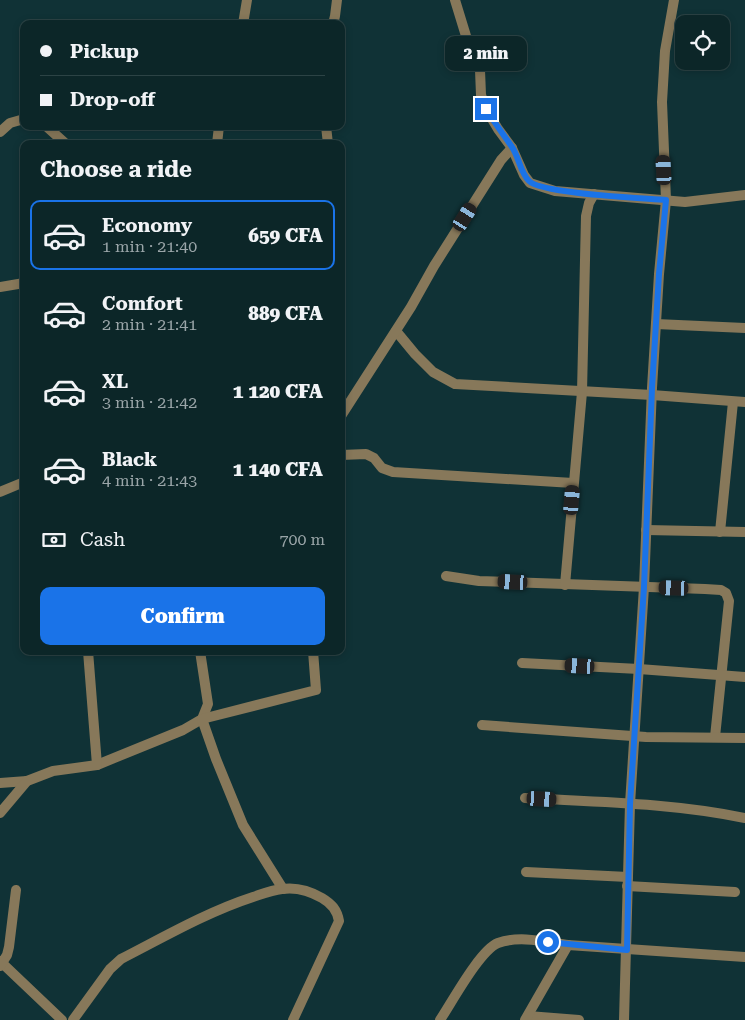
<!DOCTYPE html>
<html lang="en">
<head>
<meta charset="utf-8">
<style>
	:root { --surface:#0c2628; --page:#1a3234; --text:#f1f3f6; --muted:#9aa5a8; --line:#2c4345; --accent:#1a73e8 }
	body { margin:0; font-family:"Roboto Serif",serif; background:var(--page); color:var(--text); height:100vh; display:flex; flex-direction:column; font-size:19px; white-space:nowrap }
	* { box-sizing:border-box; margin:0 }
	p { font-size:16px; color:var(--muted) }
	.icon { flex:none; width:28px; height:28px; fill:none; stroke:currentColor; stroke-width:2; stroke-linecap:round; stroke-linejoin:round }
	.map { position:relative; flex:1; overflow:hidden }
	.details { position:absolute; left:20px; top:140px; width:325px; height:515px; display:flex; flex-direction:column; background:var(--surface); border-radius:10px; box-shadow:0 2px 8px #0003,0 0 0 1px var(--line) }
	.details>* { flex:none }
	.hud { position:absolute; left:20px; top:20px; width:325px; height:110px; border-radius:10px; box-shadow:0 2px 8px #0003,0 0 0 1px var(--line); display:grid; align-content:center; height:110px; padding:0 20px; background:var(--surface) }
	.buttons { position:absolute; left:675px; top:15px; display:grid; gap:10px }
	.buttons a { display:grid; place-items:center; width:55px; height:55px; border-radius:10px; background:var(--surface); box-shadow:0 2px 8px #0003,0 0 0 1px var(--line); font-size:25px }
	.end { position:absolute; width:22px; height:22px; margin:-11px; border:6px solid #1a73e8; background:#fff; box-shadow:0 0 0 2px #fff }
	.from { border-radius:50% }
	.bubble { position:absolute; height:35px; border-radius:10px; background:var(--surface); box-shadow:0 2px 8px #0003,0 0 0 1px var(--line); font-size:16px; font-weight:800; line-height:35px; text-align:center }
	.car { position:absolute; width:15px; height:30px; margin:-15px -8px; border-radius:6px; box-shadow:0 0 4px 1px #0007; background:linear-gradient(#222 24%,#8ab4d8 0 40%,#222 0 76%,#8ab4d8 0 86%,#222 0) }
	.hud b { display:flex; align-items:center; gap:18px; height:48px; font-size:19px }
	.hud b+b { border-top:1px solid var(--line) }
	.hud i { width:12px; height:12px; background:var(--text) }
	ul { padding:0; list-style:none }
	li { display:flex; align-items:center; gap:15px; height:70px; margin:0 10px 8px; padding:0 10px; border:2px solid transparent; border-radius:10px }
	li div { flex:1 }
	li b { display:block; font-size:19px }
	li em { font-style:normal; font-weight:800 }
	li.selected { border-color:var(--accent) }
	li>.icon { width:45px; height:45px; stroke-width:1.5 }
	h2 { padding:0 20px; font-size:22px; line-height:60px }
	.pay { display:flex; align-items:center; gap:12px; height:55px; padding:0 20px; font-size:19px }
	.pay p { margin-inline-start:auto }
	.cta { display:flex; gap:10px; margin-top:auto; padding:10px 20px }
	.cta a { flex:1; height:58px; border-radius:10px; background:var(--accent); color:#fff; font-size:20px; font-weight:800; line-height:58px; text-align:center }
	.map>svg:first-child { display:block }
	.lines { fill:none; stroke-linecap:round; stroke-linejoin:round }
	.minor { stroke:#87785a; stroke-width:10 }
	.route { stroke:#1a73e8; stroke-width:6 }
</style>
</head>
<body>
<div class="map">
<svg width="745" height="1020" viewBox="0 0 745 1020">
	<rect width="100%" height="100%" fill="#103236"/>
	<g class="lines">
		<!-- minor -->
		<g class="minor">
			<path d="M455 0 470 49 480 70 481 95 486 109 498 129 512 148 524 175 530 183 555 191 685 202 745 195"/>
			<path d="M243 24 247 0"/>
			<path d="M333 24 335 16 337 0"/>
			<path d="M46 126 66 144"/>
			<path d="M326 126 328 144"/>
			<path d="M0 132 10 123 24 119"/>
			<path d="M217 144 219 126"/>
			<path d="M0 287 24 283"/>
			<path d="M656 324 745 328"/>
			<path d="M396 331 415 354 433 372 455 384 652 395 745 402"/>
			<path d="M341 416 411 307 434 266 501 160 512 148"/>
			<path d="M341 455 366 454 374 458 382 468 393 472 573 483"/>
			<path d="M0 492 24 482"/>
			<path d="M646 530 745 532"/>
			<path d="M720 532 733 402"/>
			<path d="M446 576 479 581 705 589 721 590 726 593 729 601 715 737"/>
			<path d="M565 585 582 392 586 216 589 203 594 194"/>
			<path d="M522 663 639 669 745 677"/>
			<path d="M482 725 646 737 745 738"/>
			<path d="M97 765 183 730 202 719 208 704 200 651"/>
			<path d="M0 783 27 781"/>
			<path d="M525 798C598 802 673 803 745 818"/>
			<path d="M0 813 27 781 53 771 97 765 88 651"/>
			<path d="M526 872 628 877"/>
			<path d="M627 886 735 892"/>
			<path d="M283 889 243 825 216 759 202 719 316 690 313 651"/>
			<path d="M0 961 62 1020"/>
			<path d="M0 966 7 955 9 947 16 890"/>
			<path d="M528 1016 579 1020"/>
			<path d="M73 1020 110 969 121 959C164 937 207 912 253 897 262 894 272 890 282 889 296 887 310 891 322 898 332 904 337 910 339 921L293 1020"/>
			<path d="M440 1020C452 1002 480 950 498 943 520 935 546 942 568 945"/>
			<path d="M525 1020 568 945 745 957"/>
			<path d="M624 1020 630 804 644 587 652 388 659 274 666 200 662 102 665 51 674 0"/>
		</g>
	</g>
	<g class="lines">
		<!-- route -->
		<path class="route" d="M486 109C494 122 503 134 512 147 519 157 520 172 529 181 542 194 643 198 666 200L659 274 652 388 644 587 630 804 627 950 548 942"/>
	</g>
</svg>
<div class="buttons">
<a><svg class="icon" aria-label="locate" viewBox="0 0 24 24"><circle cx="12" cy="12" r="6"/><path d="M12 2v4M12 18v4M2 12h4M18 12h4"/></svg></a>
</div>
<i class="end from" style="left:548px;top:942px"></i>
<i class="end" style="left:486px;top:109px"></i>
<div class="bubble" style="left:445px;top:36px;width:82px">2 min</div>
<i class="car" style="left:664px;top:170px;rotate:357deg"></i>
<i class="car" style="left:465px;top:217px;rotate:32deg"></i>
<i class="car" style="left:572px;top:500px;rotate:5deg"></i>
<i class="car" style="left:513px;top:582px;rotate:273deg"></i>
<i class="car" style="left:674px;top:588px;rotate:272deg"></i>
<i class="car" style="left:580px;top:666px;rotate:273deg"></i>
<i class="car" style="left:542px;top:799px;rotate:93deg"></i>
<div class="hud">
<b><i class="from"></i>Pickup</b>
<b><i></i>Drop-off</b>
</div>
<section class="details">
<h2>Choose a ride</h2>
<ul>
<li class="selected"><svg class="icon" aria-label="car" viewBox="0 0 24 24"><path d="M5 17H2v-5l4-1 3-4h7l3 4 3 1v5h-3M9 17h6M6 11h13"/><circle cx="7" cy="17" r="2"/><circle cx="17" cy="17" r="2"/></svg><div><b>Economy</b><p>1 min · 21:40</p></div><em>659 CFA</em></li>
<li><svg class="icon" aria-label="car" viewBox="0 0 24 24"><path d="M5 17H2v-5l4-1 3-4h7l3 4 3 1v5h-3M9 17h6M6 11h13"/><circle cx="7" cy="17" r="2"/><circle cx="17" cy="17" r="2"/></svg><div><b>Comfort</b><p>2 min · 21:41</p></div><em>889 CFA</em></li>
<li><svg class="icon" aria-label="car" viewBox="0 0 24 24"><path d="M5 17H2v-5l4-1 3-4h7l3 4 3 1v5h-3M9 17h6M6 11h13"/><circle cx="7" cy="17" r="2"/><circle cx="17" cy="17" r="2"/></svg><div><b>XL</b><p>3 min · 21:42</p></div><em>1 120 CFA</em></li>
<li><svg class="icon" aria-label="car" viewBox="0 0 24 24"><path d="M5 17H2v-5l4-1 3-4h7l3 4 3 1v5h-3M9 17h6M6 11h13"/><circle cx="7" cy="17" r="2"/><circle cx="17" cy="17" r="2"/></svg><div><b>Black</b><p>4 min · 21:43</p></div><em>1 140 CFA</em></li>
</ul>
<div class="pay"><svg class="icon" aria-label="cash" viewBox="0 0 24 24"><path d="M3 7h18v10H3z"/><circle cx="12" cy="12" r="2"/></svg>Cash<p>700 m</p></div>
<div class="cta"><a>Confirm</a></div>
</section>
</div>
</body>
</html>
